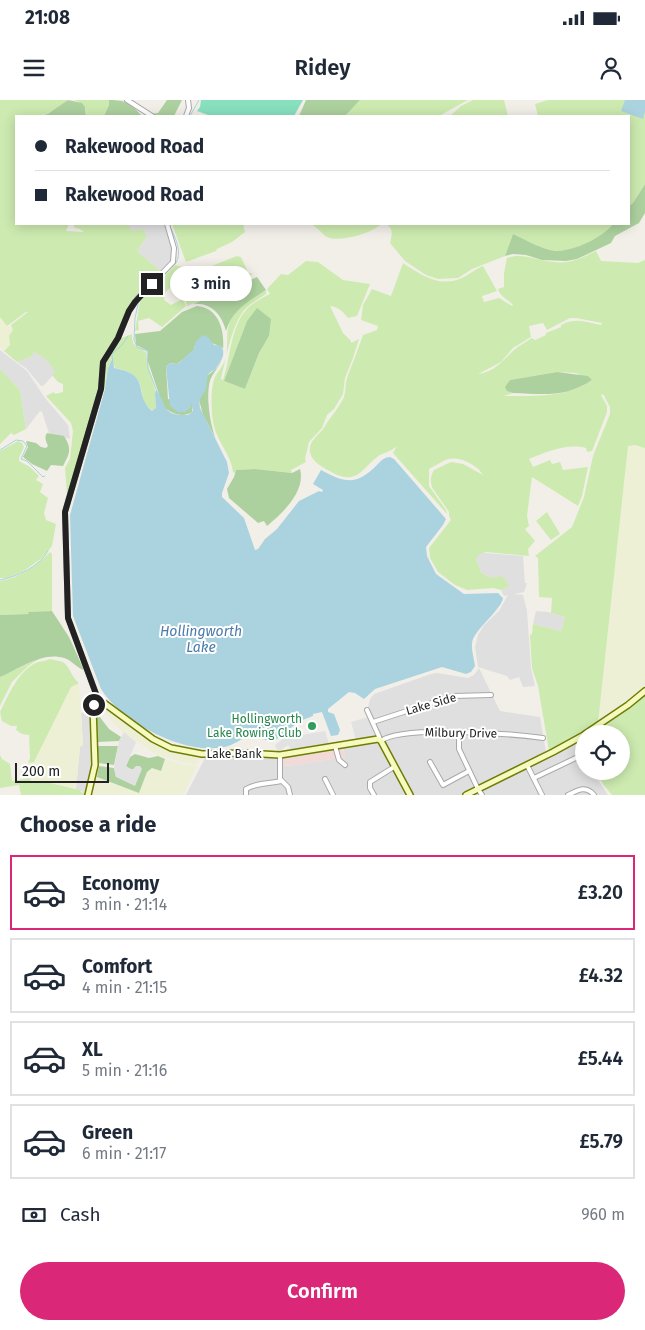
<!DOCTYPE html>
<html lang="en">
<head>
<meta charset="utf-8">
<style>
	:root { --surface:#fff; --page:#f2f2f3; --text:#1f2937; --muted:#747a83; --line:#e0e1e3; --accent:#db2777 }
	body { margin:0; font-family:"Fira Sans",sans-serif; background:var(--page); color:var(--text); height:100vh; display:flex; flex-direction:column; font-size:19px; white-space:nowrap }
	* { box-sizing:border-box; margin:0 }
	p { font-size:16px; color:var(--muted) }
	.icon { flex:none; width:28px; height:28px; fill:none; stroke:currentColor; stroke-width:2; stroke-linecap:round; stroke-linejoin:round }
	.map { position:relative; height:695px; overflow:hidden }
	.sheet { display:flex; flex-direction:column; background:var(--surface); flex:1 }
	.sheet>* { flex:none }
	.hud { position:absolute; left:15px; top:15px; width:615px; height:110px; border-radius:0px; box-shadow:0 2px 12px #0003; display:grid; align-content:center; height:110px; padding:0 20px; background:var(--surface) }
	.buttons { position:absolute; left:575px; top:625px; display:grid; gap:10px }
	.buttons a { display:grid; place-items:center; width:55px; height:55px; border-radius:50%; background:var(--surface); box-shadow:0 2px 12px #0003; font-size:25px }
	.scale { position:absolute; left:15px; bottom:12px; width:94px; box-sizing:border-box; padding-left:5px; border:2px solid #222; border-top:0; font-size:14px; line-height:18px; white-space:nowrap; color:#222; -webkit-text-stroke:4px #fff; paint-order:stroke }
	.end { position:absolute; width:22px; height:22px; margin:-11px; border:6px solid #222; background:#fff; box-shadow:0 0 0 2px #fff }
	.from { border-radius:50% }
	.bubble { position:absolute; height:35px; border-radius:18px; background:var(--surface); box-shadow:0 2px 12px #0003; font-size:16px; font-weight:600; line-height:35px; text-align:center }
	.hud b { display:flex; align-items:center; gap:18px; height:48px; font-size:19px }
	.hud b+b { border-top:1px solid var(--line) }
	.hud i { width:12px; height:12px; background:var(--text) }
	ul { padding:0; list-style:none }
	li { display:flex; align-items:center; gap:15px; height:75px; margin:0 10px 8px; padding:0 10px; border:2px solid var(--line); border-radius:0px }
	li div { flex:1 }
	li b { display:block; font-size:19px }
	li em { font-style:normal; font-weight:600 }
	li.current { border-color:var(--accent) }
	li>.icon { width:45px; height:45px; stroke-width:1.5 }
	h2 { padding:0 20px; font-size:22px; line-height:60px }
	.pay { display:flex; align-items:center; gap:12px; height:55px; padding:0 20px; font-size:19px }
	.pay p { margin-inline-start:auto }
	.button { display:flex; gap:10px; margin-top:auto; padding:10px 20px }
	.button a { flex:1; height:58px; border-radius:30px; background:var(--accent); color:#fff; font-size:20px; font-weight:600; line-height:58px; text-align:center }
	.status { display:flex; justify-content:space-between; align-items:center; height:35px; padding:0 25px; background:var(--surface); direction:ltr }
	.status svg { height:14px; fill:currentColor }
	header { display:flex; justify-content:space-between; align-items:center; height:65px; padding:0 20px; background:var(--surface); font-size:22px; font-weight:600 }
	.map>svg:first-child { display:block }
	.residential { fill:#e0dfdf }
	.commercial { fill:#f2dad9 }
	.farmland { fill:#eef0d5 }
	.grass { fill:#cdebb0; fill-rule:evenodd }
	.forest { fill:#add19e }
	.pitch { fill:#88e0be }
	.parking { fill:#e2e2e2 }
	.water { fill:#aad3df }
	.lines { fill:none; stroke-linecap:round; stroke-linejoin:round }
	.stream { stroke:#aad3df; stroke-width:1 }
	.minor-casing { stroke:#a9a9a9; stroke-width:6 }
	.secondary-casing { stroke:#707d05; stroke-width:8 }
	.minor { stroke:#fff; stroke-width:4 }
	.secondary { stroke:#f7fabf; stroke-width:5 }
	.route { stroke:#222; stroke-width:6 }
	.leisure-dot { fill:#2e9e5b; stroke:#fff; stroke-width:2 }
	.labels { text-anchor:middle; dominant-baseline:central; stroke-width:4; stroke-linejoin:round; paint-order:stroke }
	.street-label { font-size:12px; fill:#222; stroke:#fff }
	.leisure-label { font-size:12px; fill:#27864d; stroke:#fff; text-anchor:end }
	.water-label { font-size:14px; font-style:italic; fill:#4a7aab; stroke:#fff }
</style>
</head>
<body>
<div class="status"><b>21:08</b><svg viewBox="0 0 49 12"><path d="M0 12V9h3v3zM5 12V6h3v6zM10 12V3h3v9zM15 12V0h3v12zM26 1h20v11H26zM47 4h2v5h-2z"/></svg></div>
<header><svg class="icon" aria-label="menu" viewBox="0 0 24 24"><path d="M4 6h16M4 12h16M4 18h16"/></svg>Ridey<svg class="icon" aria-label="person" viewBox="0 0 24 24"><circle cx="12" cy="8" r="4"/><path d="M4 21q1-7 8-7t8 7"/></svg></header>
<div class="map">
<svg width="645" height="695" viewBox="0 0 645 695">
	<rect width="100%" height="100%" fill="#f2efe9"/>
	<!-- residential -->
	<g class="residential">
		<path d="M128 124H164L169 134 174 155 170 163 162 172 137 151 147 136 130 131Z"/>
		<path d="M0 250 27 271 45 298 68 325 70 339 49 333 42 312 40 311 26 329 20 290 0 269Z"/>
		<path d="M33 252 39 254 50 261 56 272 43 286H41L27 269 17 262 33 256Z"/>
		<path d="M486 453 523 456 525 483H527L524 492 514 494 523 495 527 511 531 568 535 586 523 587 519 577 510 580 507 576 478 567 475 547 478 535 485 524 499 511 508 495 504 496 501 490 510 486 490 478 481 472 476 459 479 454Z"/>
		<path d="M536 511 548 512 565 517 561 531 533 524Z"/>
		<path d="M479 568 500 611 540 617 546 652 462 695H413L390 654 385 643 386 639 380 637 372 621 368 608 370 599 374 594 431 574 437 573 468 578 474 575Z"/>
		<path d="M91 611 92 657 91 671 86 693 76 689 80 647 83 645 81 613Z"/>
		<path d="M376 641 408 695H186L205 658 240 655 281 657 287 666 345 657 343 647Z"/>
		<path d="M574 644 584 659V671H592L608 695H470Z"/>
	</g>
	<!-- commercial -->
	<path class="commercial" d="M343 647 345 657 295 665 282 666 281 657Z"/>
	<!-- farmland -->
	<g class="farmland">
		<path d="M0 217 8 227 11 225 13 229 10 236V245L4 251 0 247Z"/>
		<path d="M635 345 645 348V587L624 605 598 623 628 346Z"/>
		<path d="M79 583 83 645 80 647 76 689 41 681 30 683 28 663 34 662 71 586Z"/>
		<path d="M102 608H105L157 643 175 651 199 656 197 665 181 662 155 654 117 627Z"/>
		<path d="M165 659 180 664 197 666 183 695H92L97 677 139 693 147 672 151 668 161 671Z"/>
	</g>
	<!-- grass -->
	<g class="grass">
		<path d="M0 0H68C45 17 45 16 16 16V124H69L66 131 84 132 80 129 75 128 73 124H128L131 131 143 129 147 136 137 151 162 172 135 198 115 238 101 259 98 289 69 393 67 394 65 368 70 359 73 331 71 323 46 296 54 292 55 294 63 292V284L58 282 52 275 55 272C50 263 45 256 33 252V256L17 262 4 251 10 245 9 236 13 230 11 225 28 212H26L7 226 0 217Z"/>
		<path d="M74 0H109V5L104 16H86C88 7 82 3 74 0Z"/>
		<path d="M360 0H468L439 16H345Z"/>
		<path d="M473 0H504L508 16H450L461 6Z"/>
		<path d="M548 0H645V84L633 103 629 106V16H538L535 4Z"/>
		<path d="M172 124H243L245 132 232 142 217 149 216 151 186 162Z"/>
		<path d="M311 124H381C373 133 339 143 327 137 322 134 317 127 311 124Z"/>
		<path d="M385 124H613C603 137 574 151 558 151 544 150 525 140 513 134L505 156 472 169 458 178 438 179 426 175 405 161 390 143C392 136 394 127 385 124Z"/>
		<path d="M596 151 601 161 638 163 645 160V348L635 345 628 346 598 623 572 639 549 651 538 586 532 568 530 535 532 534 533 524 561 531 565 517 551 513 552 498 539 497 538 458 535 456 572 427 584 397 593 356 610 314V307L603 294 601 295 607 306V312L592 351 587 352 586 348C567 343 546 352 529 359L533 367 550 360 552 364 560 362 563 370 588 367 582 396 578 406 532 377 527 416 529 426 525 429 535 441 528 449 529 456 486 452 479 455 476 459 481 472 490 478 502 476 510 486 501 490 493 488 467 490 455 485 438 472 430 458 429 448 451 420 449 416V412L433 389C430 383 430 376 434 370L451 362 463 364 483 375C478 365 459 356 448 359 442 361 435 366 429 369V386L446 410 447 414 393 353 397 346C391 352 384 352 377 357 362 369 357 384 335 374 326 369 312 363 310 352 308 340 320 335 325 326 331 316 339 308 344 297 346 291 345 284 347 278 352 264 358 250 363 235L377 230 378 226 361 220 363 205 372 189 391 196 403 163C421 175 440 188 462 178 469 175 475 169 483 166L497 191 482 196 484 202 499 198 512 206 513 205C508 199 501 198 498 189L504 187V173L507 158C522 152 538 161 554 162 570 164 582 158 596 151ZM570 218H576L602 223 601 225C586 222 575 217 561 225V227L546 233V235L535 240 532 238C526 242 520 245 514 250 503 260 495 272 478 274L501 262 513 248 531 237 529 226 543 223 547 230ZM557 272 576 273 592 280C568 298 533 296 504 296L513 293 508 291 510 280Z"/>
		<path d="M237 156 241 157 247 170 185 194 183 179 199 171Z"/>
		<path d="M306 161 318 162 343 180 370 184 357 216 348 218C343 212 339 207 330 206L343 233 351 241V243L359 239 353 258 345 278 343 294 334 309 327 315 322 328 309 342 305 359 306 362 291 370 292 373 255 369 236 370 235 373 233 372C231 355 218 343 214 326 211 314 210 289 215 277 219 270 224 265 226 257 229 243 224 229 233 216 240 205 254 198 266 190V194C260 199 252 202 246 208 232 223 226 258 221 279L223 280C230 260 231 225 247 209 253 203 262 198 270 194L267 189 281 174 288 175ZM247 221 269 236 259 253 245 289 224 281Z"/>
		<path d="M175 165 186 168C182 178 172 185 165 193L164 200 171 205 183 199 186 206 162 227 149 218 138 221 139 230 135 231 140 201Z"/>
		<path d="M250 173 253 174 243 179V183L187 206 185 198 215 185 218 188 242 178Z"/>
		<path d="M132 234C132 250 139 245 146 253L148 266 155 290 156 308 154 311C132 301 155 275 115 268L112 258 108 268 105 289 102 287 105 261 119 239Z"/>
		<path d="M0 269 20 290 26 329 14 335 11 333 0 344Z"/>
		<path d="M18 341 22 343 24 347 19 358V361L30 367 39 376 36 380 43 384 40 392 48 398 44 413 46 420 56 424 52 446 43 457 24 471 23 470V472L7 478H0V351Z"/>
		<path d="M547 412 560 434 551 440 536 421Z"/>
		<path d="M50 452 52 454V511L29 512V514L0 515V481C21 477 35 467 50 452Z"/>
		<path d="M40 558 28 566 12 582 0 606V577Z"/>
		<path d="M50 559 63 562C71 568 71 577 79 583L71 587 34 662 28 663 30 658 29 635 22 634 16 630 17 626H11L2 621 0 612C8 596 19 569 38 562 41 561 46 561 50 559Z"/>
		<path d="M645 594V695H612L603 684 597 671H621V634H591L620 615Z"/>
		<path d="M0 655 2 659 10 664 12 681 30 678 31 683 41 681 80 690 81 692 86 693 85 695H21L19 685 0 688Z"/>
	</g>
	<!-- forest -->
	<g class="forest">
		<path d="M68 0 82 3 85 7 86 16H42L49 13Z"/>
		<path d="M109 0C127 0 131 4 142 16H104L109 5Z"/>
		<path d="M167 0H182L174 16H156L151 14 158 13Z"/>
		<path d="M306 0H360L345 16H299Z"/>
		<path d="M645 84V113L639 123 615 136 611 143 577 159 566 161 542 160 526 155 513 154 505 156 513 134C526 140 543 150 557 151 574 151 603 137 613 124H629V106L633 103Z"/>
		<path d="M257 177 266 190C248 202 232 210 226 231 222 215 211 202 193 204Z"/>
		<path d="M197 206C220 208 225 232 223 252V248L212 243 195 245 194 250C188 255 183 260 177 264L170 263 166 267 168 299 191 305V301L193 305 192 312C183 318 171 314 163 306L148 262V251L136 245 135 234 160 231 182 212Z"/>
		<path d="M257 208 271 219 269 236 259 253 245 289 224 281 247 221Z"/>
		<path d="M221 261C219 267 214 272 211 278 205 292 210 325 216 339L203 315 199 300 204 290 207 276 217 268Z"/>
		<path d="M557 272 588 276 592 280C566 298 543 294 513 293L507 291 505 287 510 280Z"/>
		<path d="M47 333 64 336C72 349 70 353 63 366L51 365 47 371 32 364 23 357 28 347 26 342 27 341 36 343 41 347 46 348 48 346C46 341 44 337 47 333Z"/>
		<path d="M255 369 292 373 300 369C306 391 283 413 267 426L264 421 258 423 229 398 227 389 234 377 236 370Z"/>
		<path d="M52 511 69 537 84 570C76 568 72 560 64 558 43 551 19 569 0 577V515L29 514 28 512Z"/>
		<path d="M96 612 109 629 121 637 119 641 98 642Z"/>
		<path d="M98 646H118L114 665 98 663Z"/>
		<path d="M135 654 149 658 158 656 165 659 161 671 152 668 147 672 139 693 97 677 99 666 114 668 116 677 134 670 128 668 126 666 130 657Z"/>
	</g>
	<!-- pitch -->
	<path class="pitch" d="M201 0H303L294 16H211L197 11 200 7Z"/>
	<!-- parking -->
	<g class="parking">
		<path d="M368 617 375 636 356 640 351 622Z"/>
		<path d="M325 631 329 644 292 652 288 645 278 652 275 645 284 638Z"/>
		<path d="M124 632 136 642 126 666 132 670 136 666H140L142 669 135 686 116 677 114 668 119 641Z"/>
	</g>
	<!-- water -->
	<g class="water">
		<path d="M625 0H645V12L643 19 621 11Z"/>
		<path d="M202 235 208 237 214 245 221 246C227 255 220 262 215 270 205 273 208 279 206 288 203 298 198 293 200 308L227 362 229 373 222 393V397L244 418 255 450 258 449 265 439 277 429 299 401 319 391 322 392 323 390 313 384 321 370C345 383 356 386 377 365 381 361 384 357 390 357L394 359 446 419 443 425 426 447 427 456 436 474 464 494 498 493 503 498C502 508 479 526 473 539 470 547 474 558 475 566L471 572 466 574 442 567 375 589 364 599 355 593 349 592 328 609V612L334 614 340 630 338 635 331 636 322 612 313 614V616L300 621V622C291 626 280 638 275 640 266 642 258 636 249 636 243 637 240 641 235 643 230 646 222 648 216 648 179 652 121 621 101 589L73 516 70 415 105 289 108 268 113 257 114 268C153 275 132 293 152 311L156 308 155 294 156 289C167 305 161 316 188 315L193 311 192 302 191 307 185 312H178L170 306 166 267 170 263 177 264C184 260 187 254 194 250L195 243Z"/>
	</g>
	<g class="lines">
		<!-- stream -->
		<g class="stream">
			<path d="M190 16 199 0"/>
			<path d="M112 258V254L122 245 128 236"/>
			<path d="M156 289 148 268 147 251 137 247 134 240 135 218 139 200 176 163C183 150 174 136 169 124"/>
			<path d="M0 350 16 340 23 341 27 346 21 359 27 361 43 377 45 376"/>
			<path d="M0 480C18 476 38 468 48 451"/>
		</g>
		<!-- minor casing -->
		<g class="minor-casing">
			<g id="minor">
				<path d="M127 0 152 16"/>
				<path d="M186 16 189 8 188 0"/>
				<path d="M99 602 68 518 65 412 101 289 103 262 118 238 129 211 138 198 173 162 174 148 167 124"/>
				<path d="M367 610 381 641C402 625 513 634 543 638"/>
				<path d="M373 622 453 596 491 595"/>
				<path d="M459 632V649L478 689 482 695"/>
				<path d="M335 646 339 660 345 665"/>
				<path d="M280 655V679L288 687 290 695"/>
				<path d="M430 662 443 685 469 671"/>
				<path d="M527 665 542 695"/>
				<path d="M534 678 580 656"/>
				<path d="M325 679 333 695"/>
				<path d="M246 695V689C258 682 269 684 281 681"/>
				<path d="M374 695 370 688V682L394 667"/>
				<path d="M568 695C578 690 586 685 594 695"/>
			</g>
		</g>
		<!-- secondary casing -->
		<g class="secondary-casing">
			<g id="secondary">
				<path d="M585 634 628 605 645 591"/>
				<path d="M88 695 95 665 93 607 99 602 104 603 153 639 171 648 202 654 244 653 280 655 378 639 381 641 410 695"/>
				<path d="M466 695 553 652 584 635"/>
			</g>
		</g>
		<!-- minor -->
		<use href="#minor" class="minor"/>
		<!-- secondary -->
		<use href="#secondary" class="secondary"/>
	</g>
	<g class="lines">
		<!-- route -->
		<path class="route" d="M94 605 99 602 68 518 65 412 101 289 103 262 118 238 129 211 135 202 152 184"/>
	</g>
	<!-- markers -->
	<circle class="leisure-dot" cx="312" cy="626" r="5"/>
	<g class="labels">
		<!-- street labels -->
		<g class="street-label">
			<text transform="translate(431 604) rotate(-16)">Lake Side</text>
			<text transform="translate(461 633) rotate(1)">Milbury Drive</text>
			<text x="234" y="654">Lake Bank</text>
		</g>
		<!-- leisure labels -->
		<g class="leisure-label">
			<text x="302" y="619">Hollingworth<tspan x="302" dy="14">Lake Rowing Club</tspan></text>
		</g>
		<!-- water labels -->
		<g class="water-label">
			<text x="201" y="531">Hollingworth<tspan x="201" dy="16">Lake</tspan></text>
		</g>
	</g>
</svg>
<div class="buttons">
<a><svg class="icon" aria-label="locate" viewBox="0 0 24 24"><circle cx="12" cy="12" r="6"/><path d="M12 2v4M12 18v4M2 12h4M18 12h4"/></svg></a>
</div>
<div class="scale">200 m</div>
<i class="end from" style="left:94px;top:605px"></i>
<i class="end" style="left:152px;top:184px"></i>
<div class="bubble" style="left:170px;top:166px;width:82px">3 min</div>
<div class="hud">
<b><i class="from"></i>Rakewood Road</b>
<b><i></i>Rakewood Road</b>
</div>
</div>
<section class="sheet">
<h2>Choose a ride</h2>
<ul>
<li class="current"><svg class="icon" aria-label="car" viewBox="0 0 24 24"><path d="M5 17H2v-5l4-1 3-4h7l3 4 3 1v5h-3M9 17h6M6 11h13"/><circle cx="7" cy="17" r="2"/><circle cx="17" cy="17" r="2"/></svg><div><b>Economy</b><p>3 min · 21:14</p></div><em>£3.20</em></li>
<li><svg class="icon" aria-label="car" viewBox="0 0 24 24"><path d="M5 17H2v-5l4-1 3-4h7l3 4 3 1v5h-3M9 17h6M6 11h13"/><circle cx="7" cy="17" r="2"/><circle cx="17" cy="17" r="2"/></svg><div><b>Comfort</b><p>4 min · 21:15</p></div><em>£4.32</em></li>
<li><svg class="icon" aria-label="car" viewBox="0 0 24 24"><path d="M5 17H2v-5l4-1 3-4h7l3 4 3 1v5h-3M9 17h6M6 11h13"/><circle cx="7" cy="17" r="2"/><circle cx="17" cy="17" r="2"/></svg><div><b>XL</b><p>5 min · 21:16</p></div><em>£5.44</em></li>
<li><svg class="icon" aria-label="car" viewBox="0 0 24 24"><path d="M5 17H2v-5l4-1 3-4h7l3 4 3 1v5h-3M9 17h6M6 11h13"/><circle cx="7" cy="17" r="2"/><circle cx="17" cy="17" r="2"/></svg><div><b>Green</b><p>6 min · 21:17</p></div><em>£5.79</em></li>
</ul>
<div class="pay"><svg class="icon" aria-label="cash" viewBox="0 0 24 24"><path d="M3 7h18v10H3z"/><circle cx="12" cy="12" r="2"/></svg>Cash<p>960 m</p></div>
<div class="button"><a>Confirm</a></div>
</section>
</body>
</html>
